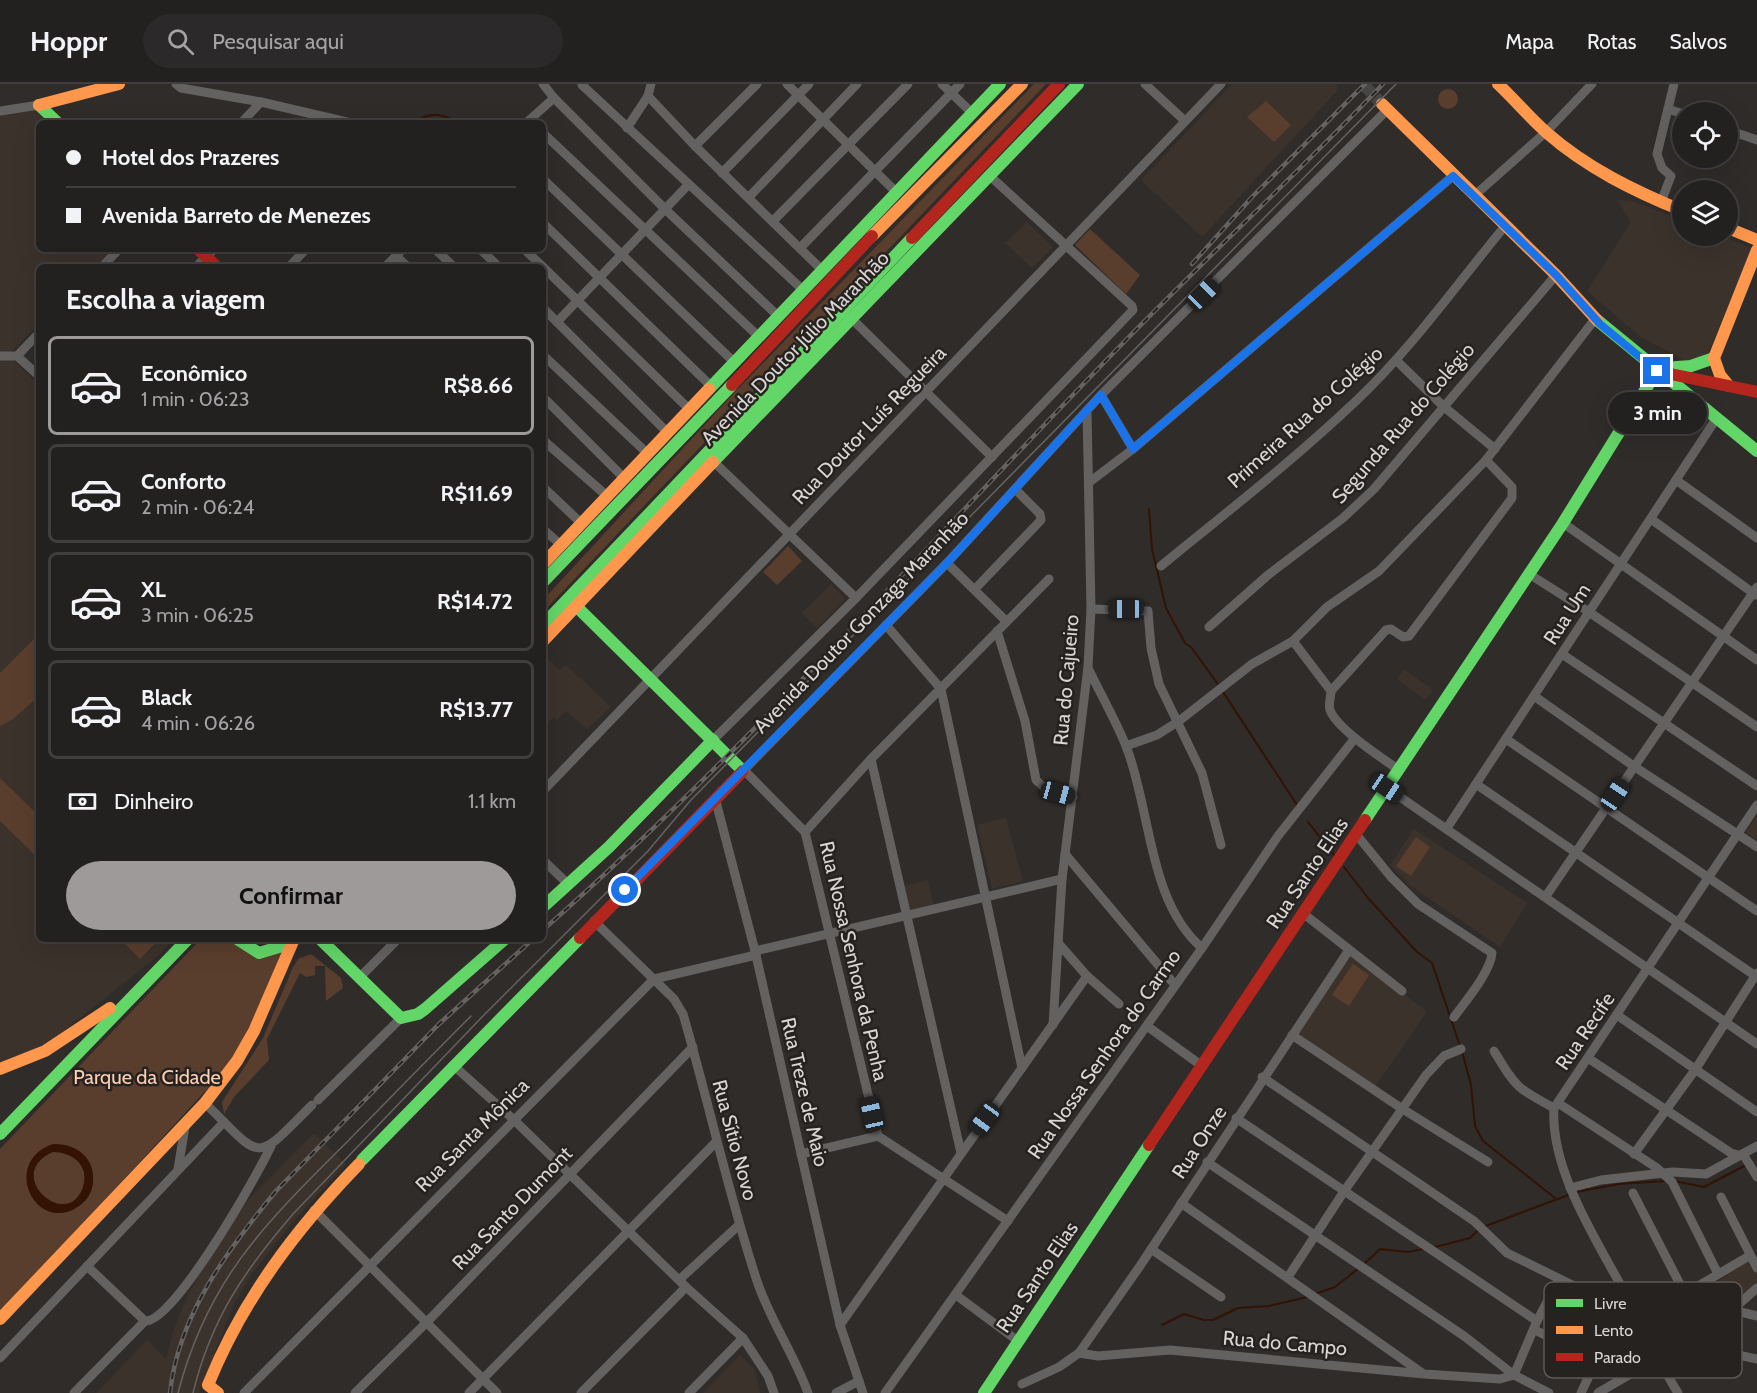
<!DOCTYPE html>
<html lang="pt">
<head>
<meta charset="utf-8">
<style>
	:root { --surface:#232120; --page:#2b2929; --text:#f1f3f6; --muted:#a3a3a5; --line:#403e3e; --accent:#9e9a99 }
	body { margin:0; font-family:Cabin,sans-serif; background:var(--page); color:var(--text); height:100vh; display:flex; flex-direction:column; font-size:22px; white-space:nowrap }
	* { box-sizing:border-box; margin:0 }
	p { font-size:20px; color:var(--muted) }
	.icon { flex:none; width:33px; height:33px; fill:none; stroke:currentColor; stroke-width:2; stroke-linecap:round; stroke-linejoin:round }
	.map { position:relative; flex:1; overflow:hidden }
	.sheet { position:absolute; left:36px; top:180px; width:510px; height:678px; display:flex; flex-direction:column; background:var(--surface); border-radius:9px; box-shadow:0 6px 24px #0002,0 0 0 2px var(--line) }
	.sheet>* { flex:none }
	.guide { position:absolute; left:36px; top:36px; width:510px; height:132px; border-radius:9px; box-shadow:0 6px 24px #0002,0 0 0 2px var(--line); display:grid; align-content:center; height:132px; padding:0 30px; background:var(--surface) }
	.buttons { position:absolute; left:1672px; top:18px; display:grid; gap:12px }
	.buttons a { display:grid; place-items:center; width:66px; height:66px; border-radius:50%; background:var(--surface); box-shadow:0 6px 24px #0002,0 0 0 2px var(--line); font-size:30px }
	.end { position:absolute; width:27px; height:27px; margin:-14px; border:8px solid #1a73e8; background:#fff; box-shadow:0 0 0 3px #fff }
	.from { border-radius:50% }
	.bubble { position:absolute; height:42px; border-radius:21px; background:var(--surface); box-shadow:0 6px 24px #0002,0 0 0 2px var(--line); font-size:20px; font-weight:700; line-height:42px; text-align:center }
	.car { position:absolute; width:18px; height:36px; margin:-18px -9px; border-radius:8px; box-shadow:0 0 4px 2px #0007; background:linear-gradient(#222 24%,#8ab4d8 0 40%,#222 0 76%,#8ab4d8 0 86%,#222 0) }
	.guide b { display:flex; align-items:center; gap:21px; height:57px; font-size:22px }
	.guide b+b { border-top:2px solid var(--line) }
	.guide i { width:15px; height:15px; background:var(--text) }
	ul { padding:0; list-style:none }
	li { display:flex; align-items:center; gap:18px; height:99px; margin:0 12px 9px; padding:0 18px; border:3px solid var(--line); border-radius:9px }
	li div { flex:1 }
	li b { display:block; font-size:22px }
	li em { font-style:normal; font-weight:700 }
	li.selected { border-color:var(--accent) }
	li>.icon { width:54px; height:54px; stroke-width:1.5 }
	h2 { padding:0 30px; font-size:27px; line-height:72px }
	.pay { display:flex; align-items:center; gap:15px; height:66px; padding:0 30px; font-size:22px }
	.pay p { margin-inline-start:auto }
	.cta { display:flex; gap:12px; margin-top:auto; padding:12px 30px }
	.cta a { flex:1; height:69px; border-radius:36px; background:var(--accent); color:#111; font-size:24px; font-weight:700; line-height:69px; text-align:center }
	header { display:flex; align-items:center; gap:36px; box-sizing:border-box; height:84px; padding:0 30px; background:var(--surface); border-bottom:2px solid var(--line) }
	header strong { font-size:28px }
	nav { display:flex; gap:33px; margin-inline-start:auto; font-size:21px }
	.search { width:420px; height:54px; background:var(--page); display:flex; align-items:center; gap:15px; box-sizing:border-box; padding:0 21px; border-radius:33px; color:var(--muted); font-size:22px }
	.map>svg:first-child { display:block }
	.built { fill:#3c322c }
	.green { fill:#5a3e2d }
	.water { fill:#321304; fill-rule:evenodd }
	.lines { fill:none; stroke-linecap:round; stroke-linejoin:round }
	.stream { stroke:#321304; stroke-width:2 }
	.secondary-tunnel { stroke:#484644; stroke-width:12; stroke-dasharray:12 6; stroke-linecap:butt }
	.street { stroke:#646261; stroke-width:9 }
	.fast { stroke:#63d668; stroke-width:12 }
	.slow { stroke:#ff974d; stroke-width:12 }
	.jam { stroke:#b3261e; stroke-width:12 }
	.tram { stroke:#656362; stroke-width:1.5 }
	.rail-casing { stroke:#656362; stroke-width:4.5 }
	.rail { stroke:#26221f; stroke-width:2; stroke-dasharray:7; stroke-linecap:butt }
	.route { stroke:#1a73e8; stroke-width:8 }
	.labels { text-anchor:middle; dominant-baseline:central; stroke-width:5; stroke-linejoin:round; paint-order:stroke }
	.street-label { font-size:20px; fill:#d9d6d5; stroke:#26221f }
	.park-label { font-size:20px; fill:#ffcfb3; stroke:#26221f }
	.key { fill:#26221f; stroke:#5c5856; stroke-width:1.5 }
	.key-label { font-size:16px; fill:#d9d6d5 }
</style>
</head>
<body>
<header>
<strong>Hoppr</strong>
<div class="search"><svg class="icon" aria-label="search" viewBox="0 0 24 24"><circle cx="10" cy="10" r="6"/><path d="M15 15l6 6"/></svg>Pesquisar aqui</div>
<nav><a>Mapa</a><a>Rotas</a><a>Salvos</a></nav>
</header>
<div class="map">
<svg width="1757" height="1309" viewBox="0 0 1757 1309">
	<rect width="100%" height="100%" fill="#2f2c2a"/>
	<!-- built -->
	<g class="built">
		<path d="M1232 0H1336L1338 6 1202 153 1141 96Z"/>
		<path d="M40 23 57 39H39V165H117L98 183H39V240L8 271 39 301V855H174L159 871 56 953 0 985V29Z"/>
		<path d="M1617 116 1632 117 1683 136V152H1722L1753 164 1703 280 1684 276 1641 253 1587 207 1631 138Z"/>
		<path d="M1027 138 1053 163 1032 184 1005 159Z"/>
		<path d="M831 500 845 515 817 544 802 529Z"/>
		<path d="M546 573 560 586 566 581 611 623 587 645 566 627 557 636 554 633 543 643V575Z"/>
		<path d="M1404 585 1433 606 1425 616 1397 595Z"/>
		<path d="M1757 731V756L1745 748Z"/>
		<path d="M1006 734 1023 797 992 805 977 741Z"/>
		<path d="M1414 745 1527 819 1500 863 1412 803 1390 781Z"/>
		<path d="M928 796 934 823 911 829 904 802Z"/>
		<path d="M1351 868 1427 928 1374 1004 1297 948Z"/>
		<path d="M314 1049 346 1080 293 1138 251 1191 233 1222 199 1309H96L147 1256 166 1275 174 1244 189 1208 242 1122Z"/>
		<path d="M1750 1176 1757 1187V1201L1731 1216 1719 1196Z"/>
		<path d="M740 1271 755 1286 760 1309H703Z"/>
	</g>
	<!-- green -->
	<g class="green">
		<path d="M1034 0H1046L543 528V516L733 310Z"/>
		<circle cx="1448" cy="15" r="10"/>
		<path d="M1266 17 1291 41 1274 58 1247 33Z"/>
		<path d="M1090 145 1140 191 1126 210 1075 161Z"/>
		<path d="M788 462 802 477 777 501 763 488Z"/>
		<path d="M39 550V612L13 635 0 642V589Z"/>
		<path d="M0 694 39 732V775L0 737Z"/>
		<path d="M1416 753 1430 763 1411 792 1396 782Z"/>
		<path d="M120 855H159L140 875Z"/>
		<path d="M201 855H232L284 869 232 978 0 1230V1065Z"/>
		<path d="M311 870 341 894 343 904 326 917 325 882H315V891L306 893 300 889 267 955 269 976 234 1013 224 1030 222 1018 263 954 293 883 298 875Z"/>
		<path d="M1353 880 1369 891 1349 922 1332 911Z"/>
	</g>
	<!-- water -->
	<path class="water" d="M53 1060C76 1059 96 1074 93 1099 92 1108 87 1117 79 1122 36 1152 0 1078 53 1060ZM53 1068C70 1068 88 1079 84 1099 72 1152 0 1091 53 1068Z"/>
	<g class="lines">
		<!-- stream -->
		<g class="stream">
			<path d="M413 39C432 26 442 30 459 39"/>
			<path d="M493 39 519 36"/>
			<path d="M1149 425 1152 465 1166 524 1185 559 1191 563 1220 603"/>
			<path d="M1223 608 1297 721"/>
			<path d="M1308 738 1334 771"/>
			<path d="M1344 783 1368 814 1416 867 1432 879 1460 962"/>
			<path d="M1462 967 1471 1001 1475 1042 1483 1057 1555 1114"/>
			<path d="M1674 1097 1704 1103 1746 1081"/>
			<path d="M1576 1108 1619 1100 1665 1097"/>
			<path d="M1483 1143 1571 1110"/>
			<path d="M1435 1163 1470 1154 1478 1146"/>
			<path d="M1363 1181 1380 1165 1408 1168 1423 1165"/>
			<path d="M1315 1210 1335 1203 1359 1184"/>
			<path d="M1162 1241 1184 1230 1204 1236H1213L1238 1224 1269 1222 1307 1213"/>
		</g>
		<!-- secondary-tunnel -->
		<path class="secondary-tunnel" d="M1363 0 1382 20"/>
		<!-- street -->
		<g class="street">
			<path d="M176 0 181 4 261 18 351 39"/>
			<path d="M543 0 554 14 666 126 778 232"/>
			<path d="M787 0 896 108"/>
			<path d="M942 0 972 29"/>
			<path d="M1145 0 1185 37"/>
			<path d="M582 1 803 206"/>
			<path d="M648 12 695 62 822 186"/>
			<path d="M1668 25 1683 30"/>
			<path d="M0 27 39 21"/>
			<path d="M241 39 261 18"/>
			<path d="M526 39 554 14"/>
			<path d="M627 44 648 12 651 0"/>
			<path d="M1728 46 1757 56"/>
			<path d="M543 49 758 252"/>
			<path d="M695 62 757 0"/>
			<path d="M722 89 809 0"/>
			<path d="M543 95 734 278"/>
			<path d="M1474 112 1546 48 1592 0"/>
			<path d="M749 113 857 0"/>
			<path d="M1661 118 1671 92 1662 84 1657 70 1674 0"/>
			<path d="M773 137 908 0"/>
			<path d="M543 139 711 302"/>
			<path d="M800 164 960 0"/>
			<path d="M435 165 454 183"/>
			<path d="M480 165 499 183"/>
			<path d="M524 165 543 183"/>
			<path d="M396 172 408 183"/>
			<path d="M102 183 119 165"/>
			<path d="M196 183 214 165"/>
			<path d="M289 183 306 165"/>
			<path d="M385 183 403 165"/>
			<path d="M543 183 689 325"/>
			<path d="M543 224 667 348"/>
			<path d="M850 233 992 373"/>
			<path d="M557 238 688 101"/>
			<path d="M543 271 647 369"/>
			<path d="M0 272H17L39 292"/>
			<path d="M17 272 39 249"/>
			<path d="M1396 276 1443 322 1495 365"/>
			<path d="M1101 311 1133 365"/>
			<path d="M543 313 624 394"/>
			<path d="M543 356 607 412"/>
			<path d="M714 378 856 514"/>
			<path d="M1676 396 1757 454"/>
			<path d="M1091 397 1133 365 1453 92"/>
			<path d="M543 403 581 439"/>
			<path d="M1651 435 1756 511"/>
			<path d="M1563 439 1757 576"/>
			<path d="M543 445 561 461"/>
			<path d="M947 479 1006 537"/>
			<path d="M1161 482C1227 428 1295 375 1357 316 1412 264 1457 200 1505 142"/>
			<path d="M1529 490 1589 528 1757 643"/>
			<path d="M975 505 1041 436 1040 430 1016 406"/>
			<path d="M1091 525 1148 527 1151 564 1159 600 1202 689 1221 761"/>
			<path d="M886 541 941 605 1022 984"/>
			<path d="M1209 543 1268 491 1343 434 1374 405 1556 191"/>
			<path d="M997 547 1025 637 1036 696 1047 706 1073 713"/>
			<path d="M1293 557 1331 607C1331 613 1328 621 1330 626 1337 645 1382 674 1399 686"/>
			<path d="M1562 570 1757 702"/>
			<path d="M1088 584C1100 609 1115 635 1126 662 1151 725 1148 818 1202 864"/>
			<path d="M1331 607 1386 546 1391 545 1403 553 1409 552 1512 414V403L1486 376"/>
			<path d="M1534 612 1635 683 1757 763"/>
			<path d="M1506 655 1757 827"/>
			<path d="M713 656 856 514 1133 226 1132 222 990 92"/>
			<path d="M1126 662 1157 651 1179 637 1252 580 1293 557 1327 523 1379 487 1486 376 1595 235"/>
			<path d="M871 675 961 1069"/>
			<path d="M1476 700 1757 893"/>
			<path d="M1387 704 1757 960"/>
			<path d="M543 707 1221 0"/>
			<path d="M715 714 755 867 840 1241 863 1309"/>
			<path d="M1447 744 1716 335"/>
			<path d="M805 748 871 675 1049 495"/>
			<path d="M1356 750 1391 793 1418 820 1492 869C1491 887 1465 918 1454 933"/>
			<path d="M1065 770 1175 901"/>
			<path d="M543 776 569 801"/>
			<path d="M1546 812 1757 503"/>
			<path d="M1304 830 1402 907"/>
			<path d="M594 837 674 915 683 930C709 1019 728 1109 757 1197 770 1236 794 1270 808 1309"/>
			<path d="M1059 860 1087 892 1119 920"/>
			<path d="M755 867 1062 795"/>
			<path d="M360 893 398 855"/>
			<path d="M1617 931 1757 1028"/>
			<path d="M1053 941 1062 795 1088 583 1091 525 1087 328"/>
			<path d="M1147 942 1202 982"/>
			<path d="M1292 951 1401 1024 1488 1078"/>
			<path d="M1494 967C1516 1003 1516 1004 1554 1024"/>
			<path d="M1588 974 1731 1069 1738 1071"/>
			<path d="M453 981 513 1035 686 1203 743 1254 768 1292 774 1309"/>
			<path d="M1262 993 1474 1137 1507 1169 1621 1225"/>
			<path d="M318 1016 401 934"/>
			<path d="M205 1019C264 1077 253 1080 312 1021"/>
			<path d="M1558 1019 1657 1084 1672 1098 1718 1190"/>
			<path d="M801 1070 878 1052"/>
			<path d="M1634 1070 1695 986 1757 889"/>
			<path d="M1743 1070 1757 1093"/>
			<path d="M1207 1078 1464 1252 1514 1291 1537 1237 1236 1034"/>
			<path d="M178 1085 185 1043"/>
			<path d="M1570 1104 1601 1096 1673 1088 1706 1090 1757 1062"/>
			<path d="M1633 1109 1685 1210"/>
			<path d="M1721 1113 1757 1184"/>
			<path d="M1181 1119 1422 1289"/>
			<path d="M314 1126 497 1309"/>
			<path d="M1008 1137 878 1052 805 748 744 686 947 479 1101 311 1387 26"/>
			<path d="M1151 1165 1221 1213"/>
			<path d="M87 1182 145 1237"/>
			<path d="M1288 1193 1345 1106 1426 991 1444 972 1461 965"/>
			<path d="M679 1196 739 1141"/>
			<path d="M956 1211 1018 1257"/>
			<path d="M1732 1226 1757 1232"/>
			<path d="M1537 1237 1559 1195"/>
			<path d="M1639 1237 1749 1172"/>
			<path d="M840 1241 1087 892"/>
			<path d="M1535 1246 1597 1277"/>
			<path d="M1683 1259 1757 1275"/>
			<path d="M1079 1269 1098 1272 1170 1266 1424 1290 1500 1295 1514 1291 1549 1309"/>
			<path d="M0 1274 224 1038"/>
			<path d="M1022 1300 1059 1283 1079 1269 1140 1182 1349 866"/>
			<path d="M74 1309 145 1237C174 1239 258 1090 271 1062"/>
			<path d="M244 1309 654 895 756 871"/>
			<path d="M355 1309 427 1238 693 963"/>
			<path d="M469 1309 715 1059"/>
			<path d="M581 1309 686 1203"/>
			<path d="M689 1309 743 1254"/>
			<path d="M836 1309 859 1297"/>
			<path d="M885 1309 1202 864 1278 752 1355 654"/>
			<path d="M1581 1309 1623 1220"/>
			<path d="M1598 1309 1683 1259 1732 1226 1757 1204"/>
			<path d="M1678 1309C1658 1277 1644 1244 1626 1211 1598 1158 1550 1087 1554 1024L1757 721"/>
		</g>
		<!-- fast -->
		<g class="fast">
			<path d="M39 21 58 39"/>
			<path d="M1597 236 1757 367"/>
			<path d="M1663 284 1691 282 1714 274"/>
			<path d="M709 305 1000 0"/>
			<path d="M713 378 1078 0"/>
			<path d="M543 498 732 301"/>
			<path d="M576 522 743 687"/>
			<path d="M543 541 912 154"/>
			<path d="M1365 736 1563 439 1657 287"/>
			<path d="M543 823 609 763 713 656"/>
			<path d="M237 855 259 869 279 863 288 855"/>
			<path d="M320 855 401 934 418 930 425 925 505 855"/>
			<path d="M0 1050 188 855"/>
			<path d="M362 1076 580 854"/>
			<path d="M984 1309 1149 1061"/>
		</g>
		<!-- slow -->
		<g class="slow">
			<path d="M1498 0C1515 16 1530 34 1547 49 1587 84 1634 107 1683 127"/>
			<path d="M1382 20 1556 191 1597 236"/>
			<path d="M39 21 119 0"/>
			<path d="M1728 144 1757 156"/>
			<path d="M872 152 1022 0"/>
			<path d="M1729 302 1720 291 1714 274 1757 166"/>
			<path d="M543 480 709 305"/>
			<path d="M543 557 713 378"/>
			<path d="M0 985 45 967 110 924"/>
			<path d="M0 1235 205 1019 237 977 254 947 294 855"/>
			<path d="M218 1309 208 1301C243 1215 295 1146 359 1080"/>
		</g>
		<!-- jam -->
		<g class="jam">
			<path d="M912 154 1059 0"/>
			<path d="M198 165 217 183"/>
			<path d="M1661 288 1757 308"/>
			<path d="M732 301 872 152"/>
			<path d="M580 854 743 687"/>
			<path d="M1149 1061 1365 736"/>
		</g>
		<!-- tram -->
		<g class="tram">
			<path d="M178 1309C208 1193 268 1137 349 1056 390 1014 430 973 471 932"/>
			<path d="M193 1309C211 1235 244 1187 293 1130L482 933 648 767 690 717 1396 0"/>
		</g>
		<!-- rail casing -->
		<g class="rail-casing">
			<g id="rail">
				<path d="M1192 180 1253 112 1365 0"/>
				<path d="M543 846C749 664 932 455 1124 258 1209 171 1299 88 1383 0"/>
				<path d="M170 1309C178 1232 228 1165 276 1107L439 940 533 855"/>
			</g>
		</g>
		<!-- rail -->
		<use href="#rail" class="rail"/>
	</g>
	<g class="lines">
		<!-- route -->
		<path class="route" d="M625 806 947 479 1101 311 1133 365 1453 92 1556 191 1600 240 1657 287"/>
	</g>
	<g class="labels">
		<!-- street labels -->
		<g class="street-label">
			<text transform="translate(795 264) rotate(-46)">Avenida Doutor Júlio Maranhão</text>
			<text transform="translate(1305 333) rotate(-42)">Primeira Rua do Colégio</text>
			<text transform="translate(1403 339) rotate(-49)">Segunda Rua do Colégio</text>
			<text transform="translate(869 341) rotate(-46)">Rua Doutor Luís Regueira</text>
			<text transform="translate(1567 530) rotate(-57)">Rua Um</text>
			<text transform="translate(861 538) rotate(-46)">Avenida Doutor Gonzaga Maranhão</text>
			<text transform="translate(1066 596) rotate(-85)">Rua do Cajueiro</text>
			<text transform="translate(1307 789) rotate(-56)">Rua Santo Elias</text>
			<text transform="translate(854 877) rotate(77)">Rua Nossa Senhora da Penha</text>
			<text transform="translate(1585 947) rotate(-56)">Rua Recife</text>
			<text transform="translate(1104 970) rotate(-55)">Rua Nossa Senhora do Carmo</text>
			<text transform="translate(805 1008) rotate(77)">Rua Treze de Maio</text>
			<text transform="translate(472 1051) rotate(-45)">Rua Santa Mônica</text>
			<text transform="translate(735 1056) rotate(75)">Rua Sítio Novo</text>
			<text transform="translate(1199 1058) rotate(-57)">Rua Onze</text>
			<text transform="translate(512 1124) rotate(-46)">Rua Santo Dumont</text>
			<text transform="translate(1037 1193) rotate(-56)">Rua Santo Elias</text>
			<text transform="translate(1285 1259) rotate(5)">Rua do Campo</text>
		</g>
		<!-- park labels -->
		<g class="park-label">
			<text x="147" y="993">Parque da Cidade</text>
		</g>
	</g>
	<!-- legend -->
	<rect x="1544" y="1198" width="198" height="96" rx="9" class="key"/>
	<rect x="1556" y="1215" width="27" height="8" fill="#63d668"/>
	<rect x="1556" y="1242" width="27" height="8" fill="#ff974d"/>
	<rect x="1556" y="1269" width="27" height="8" fill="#b3261e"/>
	<g class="key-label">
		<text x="1594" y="1225">Livre</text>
		<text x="1594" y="1252">Lento</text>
		<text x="1594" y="1279">Parado</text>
	</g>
</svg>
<div class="buttons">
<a><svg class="icon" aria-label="locate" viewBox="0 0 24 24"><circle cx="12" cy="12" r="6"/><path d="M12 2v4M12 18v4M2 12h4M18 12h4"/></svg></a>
<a><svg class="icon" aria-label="layers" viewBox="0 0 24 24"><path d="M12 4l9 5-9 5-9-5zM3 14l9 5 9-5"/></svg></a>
</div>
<i class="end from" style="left:625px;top:806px"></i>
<i class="end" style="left:1657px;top:287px"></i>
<div class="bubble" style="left:1608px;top:308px;width:99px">3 min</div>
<i class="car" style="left:1203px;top:210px;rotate:45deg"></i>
<i class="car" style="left:1126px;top:525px;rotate:270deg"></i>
<i class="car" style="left:1387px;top:704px;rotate:124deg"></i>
<i class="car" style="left:1058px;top:709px;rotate:105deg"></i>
<i class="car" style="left:1615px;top:711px;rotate:34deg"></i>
<i class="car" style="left:872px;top:1030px;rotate:347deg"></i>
<i class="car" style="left:985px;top:1035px;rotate:216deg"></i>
<div class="guide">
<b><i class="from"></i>Hotel dos Prazeres</b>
<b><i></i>Avenida Barreto de Menezes</b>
</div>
<section class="sheet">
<h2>Escolha a viagem</h2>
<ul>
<li class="selected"><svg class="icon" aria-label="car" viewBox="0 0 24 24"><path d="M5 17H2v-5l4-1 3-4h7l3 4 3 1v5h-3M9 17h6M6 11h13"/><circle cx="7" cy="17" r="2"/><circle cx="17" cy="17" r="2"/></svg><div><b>Econômico</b><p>1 min · 06:23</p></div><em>R$8.66</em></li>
<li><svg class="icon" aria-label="car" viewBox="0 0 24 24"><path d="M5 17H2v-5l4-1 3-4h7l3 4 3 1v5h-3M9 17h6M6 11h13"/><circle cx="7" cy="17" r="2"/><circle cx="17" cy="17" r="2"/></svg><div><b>Conforto</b><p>2 min · 06:24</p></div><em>R$11.69</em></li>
<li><svg class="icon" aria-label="car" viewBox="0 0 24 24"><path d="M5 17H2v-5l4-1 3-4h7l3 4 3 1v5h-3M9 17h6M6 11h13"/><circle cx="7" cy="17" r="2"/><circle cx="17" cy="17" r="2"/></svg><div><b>XL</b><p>3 min · 06:25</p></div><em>R$14.72</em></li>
<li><svg class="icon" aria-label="car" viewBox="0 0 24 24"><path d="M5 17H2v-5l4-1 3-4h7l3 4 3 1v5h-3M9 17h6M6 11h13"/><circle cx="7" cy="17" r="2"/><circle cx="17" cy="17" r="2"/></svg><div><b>Black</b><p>4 min · 06:26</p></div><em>R$13.77</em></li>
</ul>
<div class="pay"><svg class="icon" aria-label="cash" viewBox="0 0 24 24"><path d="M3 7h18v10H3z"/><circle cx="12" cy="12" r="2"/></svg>Dinheiro<p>1.1 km</p></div>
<div class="cta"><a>Confirmar</a></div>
</section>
</div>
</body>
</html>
